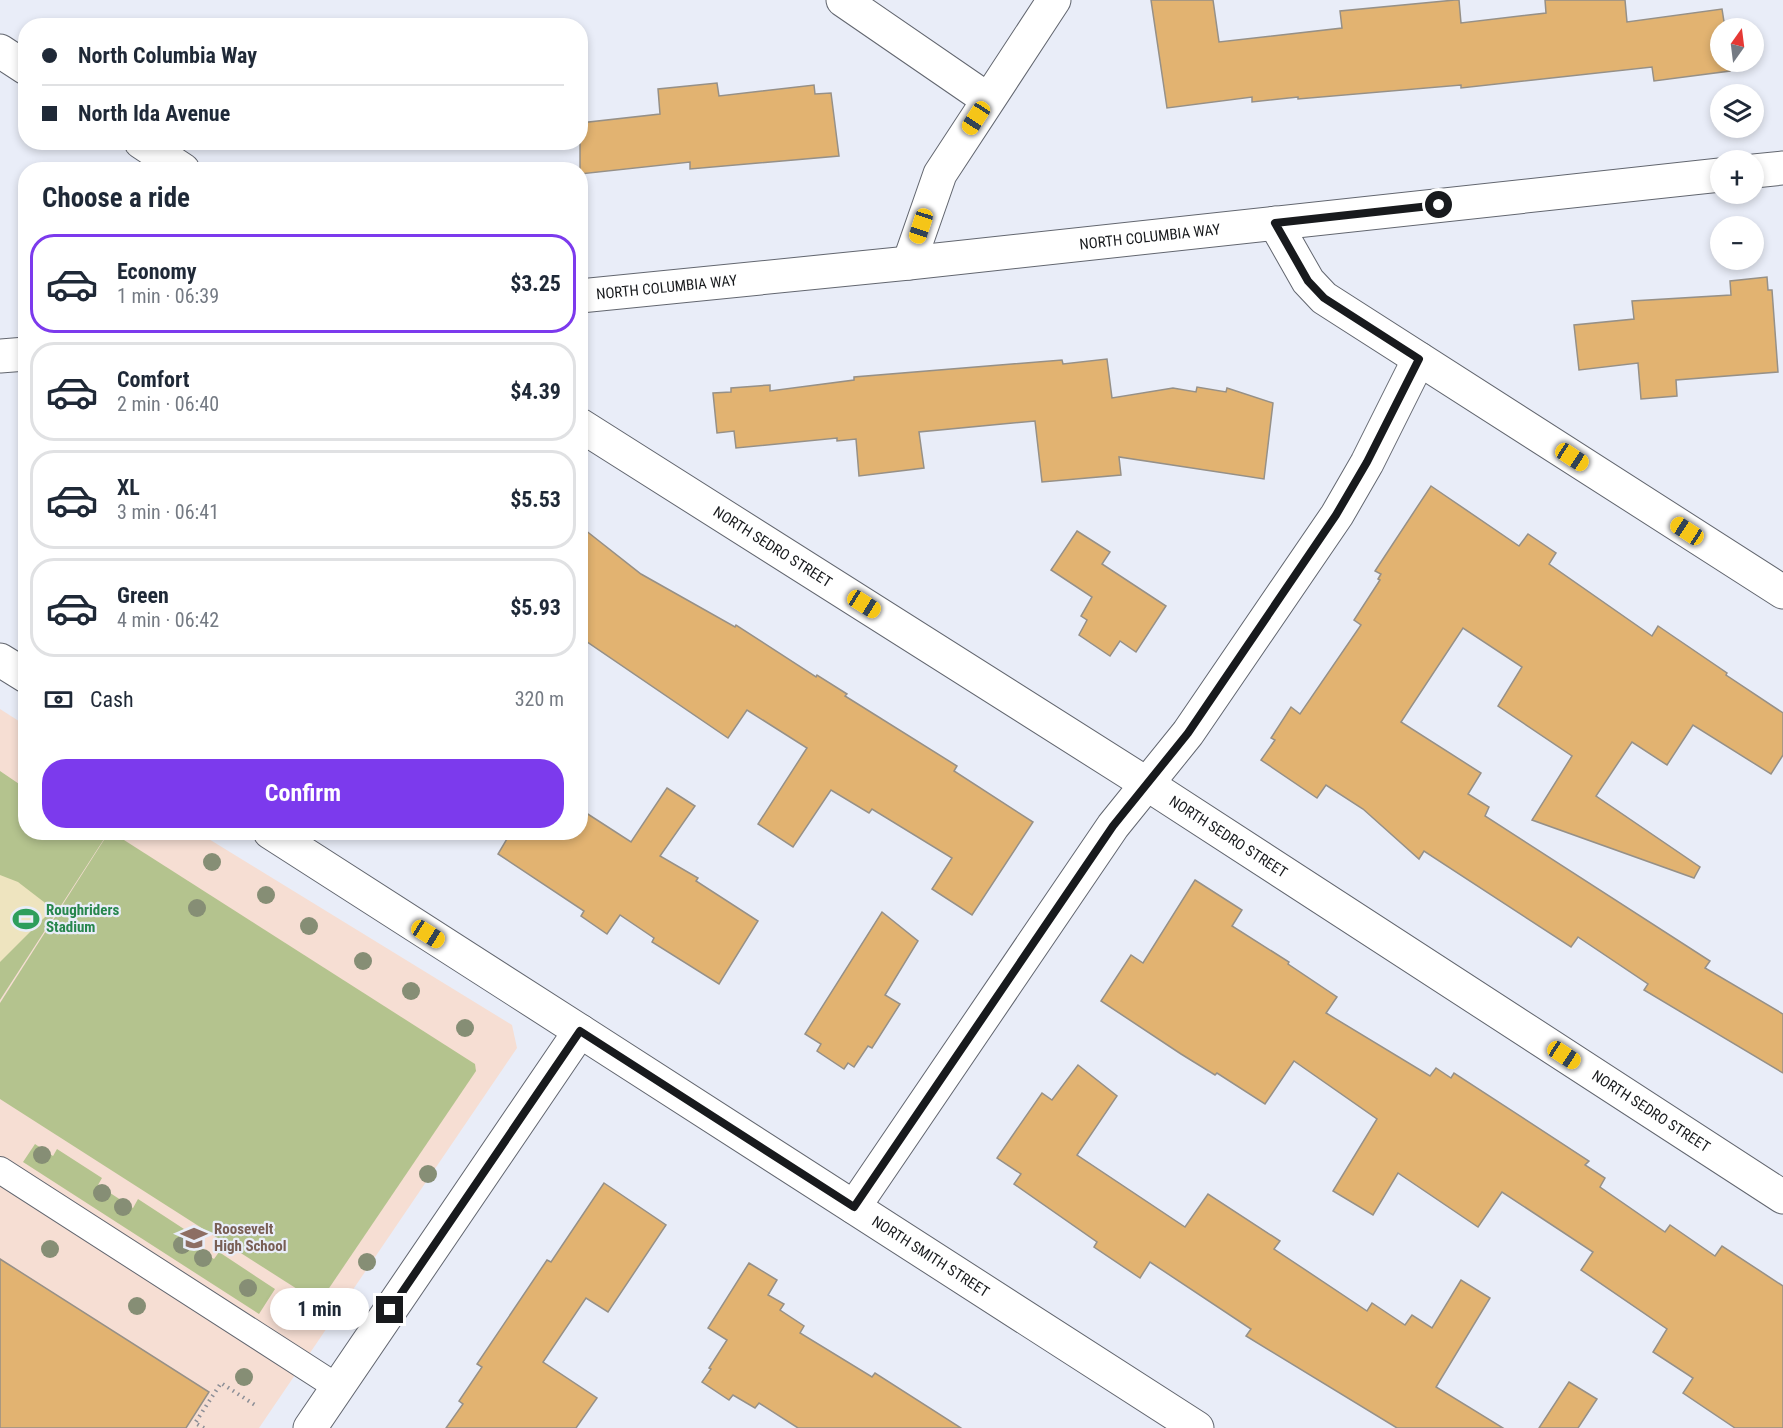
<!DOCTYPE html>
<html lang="en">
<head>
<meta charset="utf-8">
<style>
	:root { --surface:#fff; --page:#f2f2f3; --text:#1f2937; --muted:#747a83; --line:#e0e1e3; --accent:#7c3aed }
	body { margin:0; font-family:"Roboto Condensed",sans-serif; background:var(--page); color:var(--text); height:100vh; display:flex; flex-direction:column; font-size:22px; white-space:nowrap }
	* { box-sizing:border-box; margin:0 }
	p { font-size:20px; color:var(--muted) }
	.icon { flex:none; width:33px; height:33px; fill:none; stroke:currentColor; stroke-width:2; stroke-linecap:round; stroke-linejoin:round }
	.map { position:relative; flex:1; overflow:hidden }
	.drawer { position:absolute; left:18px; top:162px; width:570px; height:678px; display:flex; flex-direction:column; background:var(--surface); border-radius:24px; box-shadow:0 3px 9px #0003 }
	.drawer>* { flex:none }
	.top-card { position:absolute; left:18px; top:18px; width:570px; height:132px; border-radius:24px; box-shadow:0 3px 9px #0003; display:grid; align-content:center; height:132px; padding:0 24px; background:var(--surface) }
	.needle { width:39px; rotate:14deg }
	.buttons { position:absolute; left:1710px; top:18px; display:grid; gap:12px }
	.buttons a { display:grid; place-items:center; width:54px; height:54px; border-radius:50%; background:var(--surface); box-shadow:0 3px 9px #0003; font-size:30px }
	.end { position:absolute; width:27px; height:27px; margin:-14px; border:8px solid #181a1d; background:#fff; box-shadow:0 0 0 3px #fff }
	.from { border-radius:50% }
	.bubble { position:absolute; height:42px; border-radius:21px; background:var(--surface); box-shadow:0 3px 9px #0003; font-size:20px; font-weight:700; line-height:42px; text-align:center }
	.car { position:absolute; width:18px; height:36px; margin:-18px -9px; border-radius:8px; box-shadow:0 0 4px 2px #0007; background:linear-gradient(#f5c518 24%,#345 0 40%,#f5c518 0 76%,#345 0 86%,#f5c518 0) }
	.top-card b { display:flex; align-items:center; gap:21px; height:57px; font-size:22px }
	.top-card b+b { border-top:2px solid var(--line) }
	.top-card i { width:15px; height:15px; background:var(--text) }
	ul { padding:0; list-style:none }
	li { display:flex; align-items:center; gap:18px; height:99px; margin:0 12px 9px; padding:0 12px; border:3px solid var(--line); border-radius:24px }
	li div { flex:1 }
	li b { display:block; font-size:22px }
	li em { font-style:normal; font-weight:700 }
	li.active { border-color:var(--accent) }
	li>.icon { width:54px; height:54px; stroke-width:1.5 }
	h2 { padding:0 24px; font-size:27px; line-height:72px }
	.pay { display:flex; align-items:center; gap:15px; height:66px; padding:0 24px; font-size:22px }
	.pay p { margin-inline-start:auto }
	.button { display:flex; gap:12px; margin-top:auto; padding:12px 24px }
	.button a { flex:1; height:69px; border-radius:24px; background:var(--accent); color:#fff; font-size:24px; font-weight:700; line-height:69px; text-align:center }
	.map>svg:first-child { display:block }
	.education { fill:#f6ded3 }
	.green { fill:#b4c38e }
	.sand { fill:#eee4bf }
	.building { fill:#e2b371; stroke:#969087; stroke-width:1.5 }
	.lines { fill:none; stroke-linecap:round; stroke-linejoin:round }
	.lane-casing { stroke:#62666f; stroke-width:28 }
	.street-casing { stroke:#62666f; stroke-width:35 }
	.secondary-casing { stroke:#62666f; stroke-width:35 }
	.path { stroke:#8b8e96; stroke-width:4; stroke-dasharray:1.5 4.5; stroke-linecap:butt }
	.lane { stroke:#fff; stroke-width:26 }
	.street { stroke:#fff; stroke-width:33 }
	.secondary { stroke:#fff; stroke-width:33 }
	.tree { fill:#868e75 }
	.route { stroke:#181a1d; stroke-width:8 }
	.labels { text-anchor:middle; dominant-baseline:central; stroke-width:4.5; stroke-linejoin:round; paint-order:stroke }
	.street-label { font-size:15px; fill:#181a1d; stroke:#e9edf8 }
	.leisure-label { font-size:15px; font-weight:bold; fill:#27864d; stroke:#e9edf8; text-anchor:start }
	.education-label { font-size:15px; font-weight:bold; fill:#785e54; stroke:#e9edf8; text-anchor:start }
</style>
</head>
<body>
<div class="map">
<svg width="1783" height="1428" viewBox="0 0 1783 1428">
	<rect width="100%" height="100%" fill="#e9edf8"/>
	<!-- education -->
	<path class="education" d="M0 709 25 725 26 832 199 833 512 1025 517 1048 259 1428H0Z"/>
	<!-- green -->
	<g class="green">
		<path d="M0 771 25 788 26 832 94 833 104 839 0 1000Z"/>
		<path d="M109 832 113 833 475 1064 476 1071 319 1303 0 1099V1003Z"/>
		<path d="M35 1144 53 1156 57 1149 102 1178 98 1185 133 1208 138 1199 184 1229 179 1237 214 1259 219 1252 275 1289 259 1314 23 1162Z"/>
	</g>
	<!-- sand -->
	<path class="sand" d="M0 875 18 882 53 909 0 962Z"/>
	<!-- building -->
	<g class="building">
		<path d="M1151 0H1213L1219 42 1342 28 1340 11 1455 0H1459L1461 23 1546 13 1545 0H1625L1627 22 1722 9 1725 28H1720V62H1729L1730 71 1654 81 1652 67 1461 88V85L1298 99V97L1252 102V97L1167 108Z"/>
		<path d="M717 83 719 96 814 85 815 94 831 93 839 156 690 169V162L580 174V123L660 114 658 89Z"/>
		<path d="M1767 277 1768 290H1772L1778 372 1676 380 1677 396 1641 399 1638 363 1579 370 1574 325 1634 319 1632 301 1731 295 1730 281Z"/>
		<path d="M1107 359 1112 398 1173 388 1196 392 1197 387 1226 392 1227 388 1273 403 1264 479 1119 457 1121 475 1042 482 1035 421 919 432 924 468 859 476 856 439 837 441V438L736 448 734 431 717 433 713 393 731 392V388L770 385V391L854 380V377L1062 360 1063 364Z"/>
		<path d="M1431 486 1519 546 1528 534 1556 553 1549 564 1652 636 1658 626 1727 673 1726 675 1783 713V755L1771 774 1693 725 1667 765 1632 742 1596 796 1700 867 1694 878 1532 820 1572 756 1498 706 1522 667 1463 628 1401 722 1481 773 1468 794 1489 807 1485 816 1710 961 1705 968 1783 1014V1073L1644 990 1648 984 1578 937 1571 947 1424 851 1419 859 1363 809 1326 785 1317 798 1261 760 1275 740 1271 738 1291 707 1300 714 1361 625 1354 620 1380 580 1378 579 1381 574 1375 571Z"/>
		<path d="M580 526 641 574 735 627 736 625 816 677 817 675 847 694 845 696 957 766 954 771 1033 822 972 915 932 889 952 858 872 809 869 813 831 790 793 847 758 824 807 748 747 710 728 738 580 637Z"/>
		<path d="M1077 531 1110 552 1102 564 1166 606 1136 652 1120 641 1110 656 1079 635 1087 620 1081 616 1092 597 1051 570Z"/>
		<path d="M667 788 695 806 660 856 698 878 696 881 758 921 719 984 652 942 654 938 620 915 607 934 581 916 584 911 498 854 511 832H580V809L631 842Z"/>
		<path d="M1195 880 1242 910 1232 926 1289 962 1288 964 1337 997 1326 1013 1430 1076 1436 1068 1451 1078 1454 1073 1589 1161 1585 1165 1605 1178 1600 1187 1665 1232 1670 1225 1715 1256 1722 1246 1783 1286V1428H1735L1683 1393 1693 1378 1653 1352 1667 1329 1581 1270 1593 1252 1502 1192 1478 1227 1398 1173 1373 1215 1333 1191 1377 1119 1294 1061 1265 1104 1217 1073 1215 1075 1181 1054 1101 1001 1131 955 1143 963Z"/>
		<path d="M882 912 918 941 885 995 900 1004 872 1048 868 1046 854 1067 848 1063 844 1069 817 1051 821 1044 805 1034Z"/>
		<path d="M1078 1065 1117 1096 1077 1155 1185 1227 1208 1194 1280 1241 1274 1249 1367 1311 1372 1303 1405 1325 1412 1315 1432 1328 1461 1280 1490 1298 1436 1387 1503 1428H1397L1246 1336 1251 1329 1150 1262 1140 1278 1094 1247 1097 1242 1014 1184 1021 1174 997 1158 1042 1093 1052 1100Z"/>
		<path d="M604 1183 666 1225 608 1312 586 1298 543 1362 597 1398 576 1428H446L463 1404 459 1401 482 1367 477 1364 547 1260 551 1262Z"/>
		<path d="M0 1259 209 1392 186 1428H0Z"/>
		<path d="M749 1263 777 1280 768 1295 784 1304 780 1310 804 1326 800 1333 872 1377 875 1373 961 1428H798L759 1403 755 1408 733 1395 729 1400 702 1382 711 1369 709 1368 727 1340 708 1328Z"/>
		<path d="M1569 1382 1597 1399 1578 1428H1539Z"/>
	</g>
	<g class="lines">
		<!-- lane casing -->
		<g class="lane-casing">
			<path id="lane" d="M0 1170 337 1387"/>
		</g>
		<!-- street casing -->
		<g class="street-casing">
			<g id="street">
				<path d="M843 0 987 99"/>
				<path d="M0 51 26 68"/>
				<path d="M141 142 183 170"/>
				<path d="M1275 223 1308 281 1324 298 1783 592"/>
				<path d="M909 263 940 174 1054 0"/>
				<path id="s1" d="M580 425 1147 784 1783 1197"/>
				<path id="s2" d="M580 1031 1197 1428"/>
				<path d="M854 1207 1113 826 1188 733 1337 515 1367 463 1419 359"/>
			</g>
		</g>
		<!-- secondary casing -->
		<g class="secondary-casing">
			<g id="secondary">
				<path d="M1754 171 1783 168"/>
				<path id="s3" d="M580 296 909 263 1720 175"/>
				<path d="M0 356 26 354"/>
				<path d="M0 660 26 676"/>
				<path d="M270 832 580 1031 310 1428"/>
			</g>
		</g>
		<!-- path -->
		<path class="path" d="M204 1428 195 1423 221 1383 255 1405"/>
		<!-- lane -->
		<use href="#lane" class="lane"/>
		<!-- street -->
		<use href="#street" class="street"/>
		<!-- secondary -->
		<use href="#secondary" class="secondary"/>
	</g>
	<!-- trees -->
	<g class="tree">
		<circle cx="212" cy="862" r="9"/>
		<circle cx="266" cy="895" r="9"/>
		<circle cx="197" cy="908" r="9"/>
		<circle cx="309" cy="926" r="9"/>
		<circle cx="363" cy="961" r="9"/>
		<circle cx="411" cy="991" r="9"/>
		<circle cx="465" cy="1028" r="9"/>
		<circle cx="42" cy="1155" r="9"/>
		<circle cx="428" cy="1174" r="9"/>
		<circle cx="102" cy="1193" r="9"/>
		<circle cx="123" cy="1207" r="9"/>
		<circle cx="182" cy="1245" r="9"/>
		<circle cx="50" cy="1249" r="9"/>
		<circle cx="203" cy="1258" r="9"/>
		<circle cx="367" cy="1262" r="9"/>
		<circle cx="248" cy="1288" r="9"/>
		<circle cx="137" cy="1306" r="9"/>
		<circle cx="244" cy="1377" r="9"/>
	</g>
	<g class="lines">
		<!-- route -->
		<path class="route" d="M390 1310 580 1031 854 1207 1113 826 1188 733 1336 515 1367 462 1419 359 1324 298 1308 281 1275 223 1439 205"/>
	</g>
	<!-- icons -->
	<defs>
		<g id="stadium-bare" transform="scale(2.07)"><path d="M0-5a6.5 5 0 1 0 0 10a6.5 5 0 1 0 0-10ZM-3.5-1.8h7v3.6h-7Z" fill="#2e9e5b" stroke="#e9edf8" stroke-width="2.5" paint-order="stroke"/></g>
		<g id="school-bare" transform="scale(2.07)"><path d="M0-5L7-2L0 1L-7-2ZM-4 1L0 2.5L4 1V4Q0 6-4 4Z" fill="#8d6e63" stroke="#e9edf8" stroke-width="2.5" paint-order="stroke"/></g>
	</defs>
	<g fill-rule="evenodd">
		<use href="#stadium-bare" x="26" y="919"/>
		<use href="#school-bare" x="194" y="1238"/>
	</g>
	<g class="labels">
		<!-- street labels -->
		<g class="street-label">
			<text stroke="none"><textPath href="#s3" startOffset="573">NORTH COLUMBIA WAY</textPath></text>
			<text stroke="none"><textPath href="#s3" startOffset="87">NORTH COLUMBIA WAY</textPath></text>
			<text stroke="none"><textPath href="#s1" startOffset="228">NORTH SEDRO STREET</textPath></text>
			<text stroke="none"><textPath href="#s1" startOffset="768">NORTH SEDRO STREET</textPath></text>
			<text stroke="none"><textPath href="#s1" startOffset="1272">NORTH SEDRO STREET</textPath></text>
			<text stroke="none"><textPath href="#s2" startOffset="417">NORTH SMITH STREET</textPath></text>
		</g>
		<!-- leisure labels -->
		<g class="leisure-label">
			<text x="46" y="910">Roughriders<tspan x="46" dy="17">Stadium</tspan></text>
		</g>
		<!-- education labels -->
		<g class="education-label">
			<text x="214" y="1229">Roosevelt<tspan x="214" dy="17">High School</tspan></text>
		</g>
	</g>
</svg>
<div class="buttons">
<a><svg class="needle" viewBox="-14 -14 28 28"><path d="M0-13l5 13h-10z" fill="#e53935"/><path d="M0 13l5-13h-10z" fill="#747a83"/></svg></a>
<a><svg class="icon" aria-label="layers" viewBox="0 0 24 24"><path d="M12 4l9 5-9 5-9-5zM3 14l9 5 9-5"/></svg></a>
<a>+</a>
<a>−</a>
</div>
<i class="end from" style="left:1439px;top:205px"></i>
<i class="end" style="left:390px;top:1310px"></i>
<div class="bubble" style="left:270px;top:1288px;width:99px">1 min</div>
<i class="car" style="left:976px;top:118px;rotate:213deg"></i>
<i class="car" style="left:921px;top:226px;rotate:198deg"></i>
<i class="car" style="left:1572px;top:457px;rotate:123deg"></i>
<i class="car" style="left:1687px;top:531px;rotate:303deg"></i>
<i class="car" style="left:864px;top:604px;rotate:122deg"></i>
<i class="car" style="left:428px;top:934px;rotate:122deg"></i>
<i class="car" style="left:1564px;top:1055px;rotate:123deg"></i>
<div class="top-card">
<b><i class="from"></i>North Columbia Way</b>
<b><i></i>North Ida Avenue</b>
</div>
<section class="drawer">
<h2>Choose a ride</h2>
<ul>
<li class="active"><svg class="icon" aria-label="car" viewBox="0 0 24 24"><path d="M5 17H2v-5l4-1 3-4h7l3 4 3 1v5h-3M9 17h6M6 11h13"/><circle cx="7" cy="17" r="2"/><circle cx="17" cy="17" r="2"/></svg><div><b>Economy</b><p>1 min · 06:39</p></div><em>$3.25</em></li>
<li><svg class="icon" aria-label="car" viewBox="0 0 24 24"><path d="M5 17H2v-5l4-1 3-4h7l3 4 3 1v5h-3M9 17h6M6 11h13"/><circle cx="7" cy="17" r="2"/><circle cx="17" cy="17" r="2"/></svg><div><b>Comfort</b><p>2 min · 06:40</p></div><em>$4.39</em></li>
<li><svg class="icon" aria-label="car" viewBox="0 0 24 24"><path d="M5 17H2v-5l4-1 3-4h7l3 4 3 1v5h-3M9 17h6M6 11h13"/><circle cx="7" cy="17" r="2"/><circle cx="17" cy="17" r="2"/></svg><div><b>XL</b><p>3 min · 06:41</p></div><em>$5.53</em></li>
<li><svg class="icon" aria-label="car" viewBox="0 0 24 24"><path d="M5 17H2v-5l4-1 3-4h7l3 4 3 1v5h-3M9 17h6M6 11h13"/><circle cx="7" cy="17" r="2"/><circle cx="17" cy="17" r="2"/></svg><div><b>Green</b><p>4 min · 06:42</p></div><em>$5.93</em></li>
</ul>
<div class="pay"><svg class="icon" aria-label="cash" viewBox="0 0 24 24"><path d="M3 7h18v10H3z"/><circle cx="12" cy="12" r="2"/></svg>Cash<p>320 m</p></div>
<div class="button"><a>Confirm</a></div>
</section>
</div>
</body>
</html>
